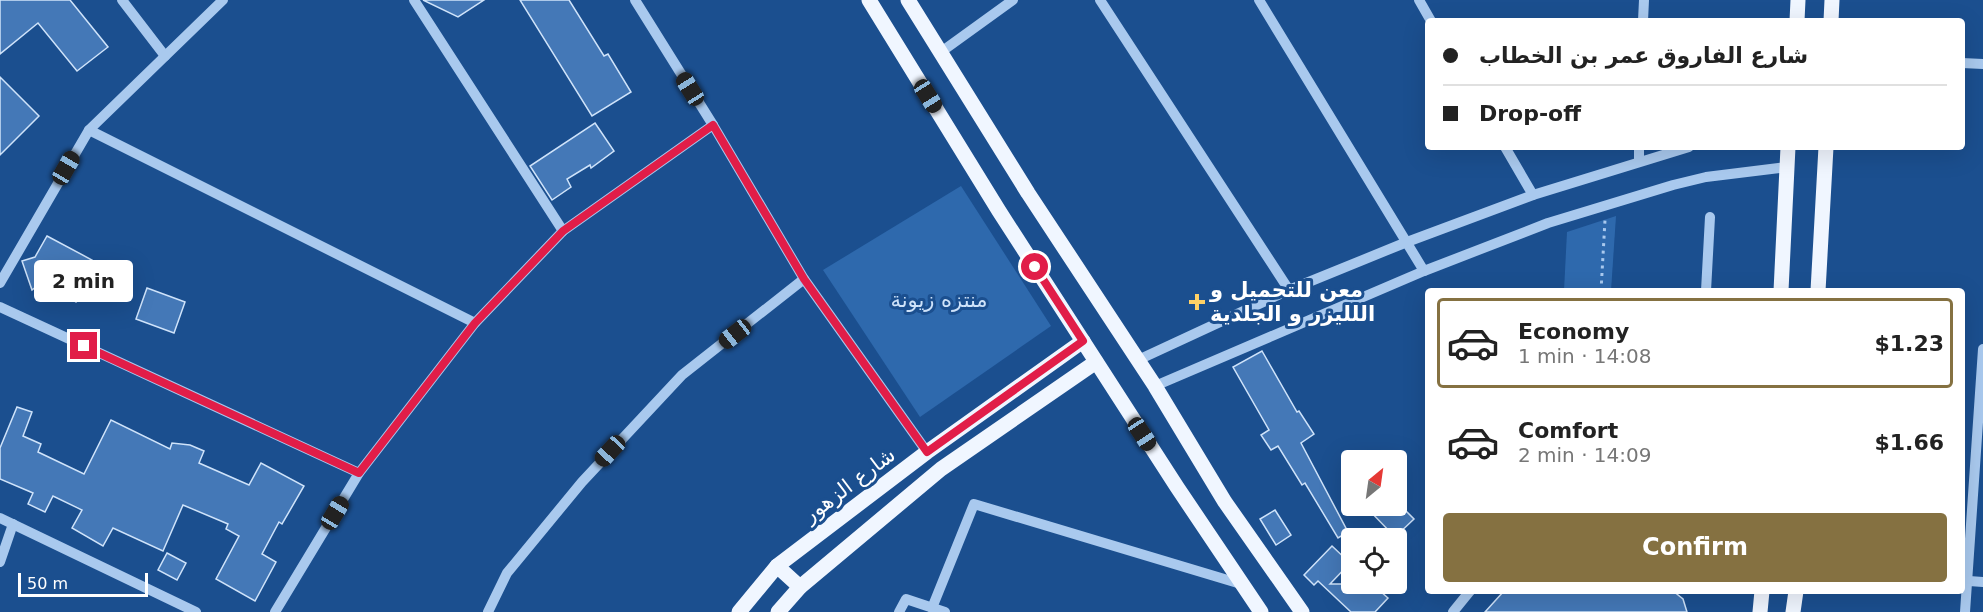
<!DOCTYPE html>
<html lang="en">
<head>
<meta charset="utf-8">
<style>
	:root { --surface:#fff; --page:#f2f2f2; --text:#222; --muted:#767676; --line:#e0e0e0; --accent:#857141 }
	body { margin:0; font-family:"DejaVu Sans",Cairo,sans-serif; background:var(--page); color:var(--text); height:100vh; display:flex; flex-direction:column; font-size:22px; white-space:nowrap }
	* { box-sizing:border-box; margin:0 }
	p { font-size:20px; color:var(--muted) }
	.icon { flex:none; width:33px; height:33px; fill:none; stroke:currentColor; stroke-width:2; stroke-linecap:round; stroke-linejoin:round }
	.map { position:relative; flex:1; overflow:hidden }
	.drawer { position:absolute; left:1425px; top:288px; width:540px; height:306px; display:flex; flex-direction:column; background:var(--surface); border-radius:6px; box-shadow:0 6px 24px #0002 }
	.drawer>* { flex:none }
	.top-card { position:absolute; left:1425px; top:18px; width:540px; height:132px; border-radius:6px; box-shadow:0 6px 24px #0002; display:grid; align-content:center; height:132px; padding:0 18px; background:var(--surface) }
	.needle { width:39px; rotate:29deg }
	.fabs { position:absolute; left:1341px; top:450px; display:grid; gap:12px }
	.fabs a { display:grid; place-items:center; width:66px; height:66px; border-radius:6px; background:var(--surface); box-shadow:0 6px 24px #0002; font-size:30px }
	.scale { position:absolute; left:18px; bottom:15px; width:130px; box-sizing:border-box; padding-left:6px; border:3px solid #fff; border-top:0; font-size:16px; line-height:21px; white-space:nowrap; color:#fff; -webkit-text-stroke:4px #1b4f8f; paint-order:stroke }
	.end { position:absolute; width:27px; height:27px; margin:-14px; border:8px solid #e11d48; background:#fff; box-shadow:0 0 0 3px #fff }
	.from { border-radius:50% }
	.bubble { position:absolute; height:42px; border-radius:6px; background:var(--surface); box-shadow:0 6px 24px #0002; font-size:20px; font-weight:700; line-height:42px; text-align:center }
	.car { position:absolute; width:18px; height:36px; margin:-18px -9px; border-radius:8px; box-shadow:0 0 4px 2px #0007; background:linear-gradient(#222 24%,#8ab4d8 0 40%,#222 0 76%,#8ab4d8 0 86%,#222 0) }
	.top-card b { display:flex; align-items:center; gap:21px; height:57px; font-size:22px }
	.top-card b+b { border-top:2px solid var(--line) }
	.top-card i { width:15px; height:15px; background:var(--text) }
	ul { padding:10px 0 0; list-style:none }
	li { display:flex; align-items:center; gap:18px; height:90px; margin:0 12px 9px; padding:0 6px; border:3px solid transparent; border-radius:6px }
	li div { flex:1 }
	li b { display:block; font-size:22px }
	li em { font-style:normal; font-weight:700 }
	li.selected { border-color:var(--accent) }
	li>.icon { width:54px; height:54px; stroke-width:1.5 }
	.cta { display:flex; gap:12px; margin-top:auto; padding:12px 18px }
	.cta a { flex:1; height:69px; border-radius:6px; background:var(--accent); color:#fff; font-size:24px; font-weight:700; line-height:69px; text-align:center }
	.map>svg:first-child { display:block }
	.green { fill:#2e69ad }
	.building { fill:#4478b7; stroke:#cfe3fa; stroke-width:1.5 }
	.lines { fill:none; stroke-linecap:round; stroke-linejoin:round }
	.path { stroke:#a9c9ee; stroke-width:3; stroke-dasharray:3 4.5; stroke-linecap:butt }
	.minor { stroke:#a9c9ee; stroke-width:10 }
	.major { stroke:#f0f6ff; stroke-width:15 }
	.route { stroke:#e11d48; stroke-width:8 }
	.poi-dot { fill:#ffd166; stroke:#1b4f8f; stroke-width:2 }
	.labels { text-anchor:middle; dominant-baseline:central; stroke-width:6; stroke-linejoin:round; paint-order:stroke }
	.poi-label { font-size:21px; font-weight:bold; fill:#fff; stroke:#1b4f8f; text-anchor:start }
	.park-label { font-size:21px; fill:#cfe3fa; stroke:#1b4f8f }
	.street-label { font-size:21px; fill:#fff; stroke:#1b4f8f }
</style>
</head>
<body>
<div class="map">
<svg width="1983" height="612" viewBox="0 0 1983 612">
	<rect width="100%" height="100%" fill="#1b4f8f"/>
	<!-- green -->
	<g class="green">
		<path d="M961 186 1051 326 920 417 823 270Z"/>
		<path d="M1616 216 1611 291H1564L1567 232Z"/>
	</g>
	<!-- building -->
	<g class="building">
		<path d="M0 0H70L108 47 77 71 38 23 0 54Z"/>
		<path d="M423 0H484L458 17Z"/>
		<path d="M520 0H569L604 56 608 54 631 92 592 116Z"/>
		<path d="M0 77 39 116 0 155Z"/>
		<path d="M595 123 614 151 591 168 590 165 567 179 571 187 552 200 530 166Z"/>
		<path d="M47 236 92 260 87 272V280L76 302 42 282 32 290 22 261 35 257Z"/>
		<path d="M147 288 185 302 174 333 136 319Z"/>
		<path d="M1262 351 1297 412 1299 411 1314 434 1301 443 1348 532 1338 538 1305 483 1302 485 1278 446 1271 450 1261 435 1269 430 1233 367Z"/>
		<path d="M17 407 32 412 23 436 41 444 38 452 84 474 111 420 170 449 172 443 190 445 204 451 199 463 249 485 261 463 304 486 282 524 279 522 262 554 276 562 255 601 216 579 239 536 226 529 228 524 183 505 163 551 113 528 103 546 72 528 82 510 53 496 45 512 28 504 33 493 0 479V448Z"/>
		<path d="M1365 506H1401L1414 519 1395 537Z"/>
		<path d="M1275 510 1291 535 1276 545 1260 519Z"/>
		<path d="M1332 546 1350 563 1330 584H1372L1388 598 1375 612H1351L1318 581 1314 585 1304 575Z"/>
		<path d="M167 553 186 563 177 580 158 570Z"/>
		<path d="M1504 591H1673L1683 599 1687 612H1485Z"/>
	</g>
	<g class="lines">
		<!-- path -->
		<path class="path" d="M1601 291 1605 220"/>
		<!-- minor -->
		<g class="minor">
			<path d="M122 0 165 56"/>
			<path d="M414 0 563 231"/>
			<path d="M635 0 713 125 804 279 927 452"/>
			<path d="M1100 0 1289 290"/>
			<path d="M1259 0 1424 271"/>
			<path d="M1419 0 1431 21"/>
			<path d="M1643 21 1644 0"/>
			<path d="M941 52 1013 0"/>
			<path d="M1962 63 1983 64"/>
			<path d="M89 130 475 323"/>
			<path d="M1505 147 1533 195"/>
			<path d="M1639 161V147"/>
			<path d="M0 283 89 130 223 0"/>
			<path d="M1706 291 1710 217"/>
			<path d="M0 307 359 473"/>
			<path d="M1138 360 1289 290 1407 242 1533 195 1689 147"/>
			<path d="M1155 386 1424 271 1548 223 1673 185 1706 177 1787 167"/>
			<path d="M0 518 196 612"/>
			<path d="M0 562 13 524"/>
			<path d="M1969 581 1983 582"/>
			<path d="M932 608 974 504 1241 584"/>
			<path d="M275 612 359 473 475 323 563 231 713 125"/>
			<path d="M488 612 507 573 582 482 682 375 804 279"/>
			<path d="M899 612 906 599 945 612"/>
			<path d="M1453 612 1470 591"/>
			<path d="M1965 612 1983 349"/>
		</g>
		<!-- major -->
		<g class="major">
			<path d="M869 0 999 211 1177 487 1261 612"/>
			<path d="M908 0 1028 193 1155 386 1225 502 1302 612"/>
			<path d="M1797 21 1798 0"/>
			<path d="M1831 21 1832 0"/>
			<path d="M1781 291 1788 147"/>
			<path d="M1818 291 1826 147"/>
			<path d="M777 566 800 587"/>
			<path d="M739 612 777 566 927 452 1083 341"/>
			<path d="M778 612 800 587 941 469 1096 362"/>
			<path d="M1760 612 1762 591"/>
			<path d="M1793 612 1796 591"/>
		</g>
	</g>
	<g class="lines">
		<!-- route -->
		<path class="route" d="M84 346 359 473 475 323 563 231 713 125 804 279 927 452 1083 341 1035 267"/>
	</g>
	<!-- markers -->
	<path class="poi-dot" d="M1194 293h6v6h6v6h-6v6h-6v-6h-6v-6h6z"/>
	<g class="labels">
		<!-- poi labels -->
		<g class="poi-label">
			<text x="1210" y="290">معن للتحميل و<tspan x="1210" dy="24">اللليزر و الجلدية</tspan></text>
		</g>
		<!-- park labels -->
		<g class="park-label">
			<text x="939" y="300">منتزه زيونة</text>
		</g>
		<!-- street labels -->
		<g class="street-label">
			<text transform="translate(849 485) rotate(-37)">شارع الزهور</text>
		</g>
	</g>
</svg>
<div class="fabs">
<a><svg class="needle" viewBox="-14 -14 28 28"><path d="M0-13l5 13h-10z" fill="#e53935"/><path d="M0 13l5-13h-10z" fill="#767676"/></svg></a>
<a><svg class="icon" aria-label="locate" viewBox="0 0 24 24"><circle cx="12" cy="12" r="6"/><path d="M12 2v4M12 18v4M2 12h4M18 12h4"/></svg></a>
</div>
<div class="scale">50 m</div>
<i class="end from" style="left:1035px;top:267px"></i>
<i class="end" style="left:84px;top:346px"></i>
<div class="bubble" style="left:34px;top:260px;width:99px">2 min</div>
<i class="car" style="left:690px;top:89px;rotate:328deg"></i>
<i class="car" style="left:928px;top:96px;rotate:148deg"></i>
<i class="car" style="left:66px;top:168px;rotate:30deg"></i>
<i class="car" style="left:735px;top:334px;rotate:232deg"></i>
<i class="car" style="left:1142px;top:434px;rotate:147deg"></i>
<i class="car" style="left:610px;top:451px;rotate:223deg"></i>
<i class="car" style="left:335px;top:513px;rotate:31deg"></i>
<div class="top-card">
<b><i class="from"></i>شارع الفاروق عمر بن الخطاب</b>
<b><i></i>Drop-off</b>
</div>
<section class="drawer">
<ul>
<li class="selected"><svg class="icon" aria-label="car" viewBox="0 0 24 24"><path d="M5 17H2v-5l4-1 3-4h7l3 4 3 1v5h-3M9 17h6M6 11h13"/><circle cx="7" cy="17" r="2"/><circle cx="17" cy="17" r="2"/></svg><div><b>Economy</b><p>1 min · 14:08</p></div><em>$1.23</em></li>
<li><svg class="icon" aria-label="car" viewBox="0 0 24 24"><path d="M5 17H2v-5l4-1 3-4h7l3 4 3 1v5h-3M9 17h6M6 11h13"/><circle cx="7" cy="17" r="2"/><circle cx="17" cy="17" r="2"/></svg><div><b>Comfort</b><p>2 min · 14:09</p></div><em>$1.66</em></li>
</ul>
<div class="cta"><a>Confirm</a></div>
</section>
</div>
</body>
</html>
